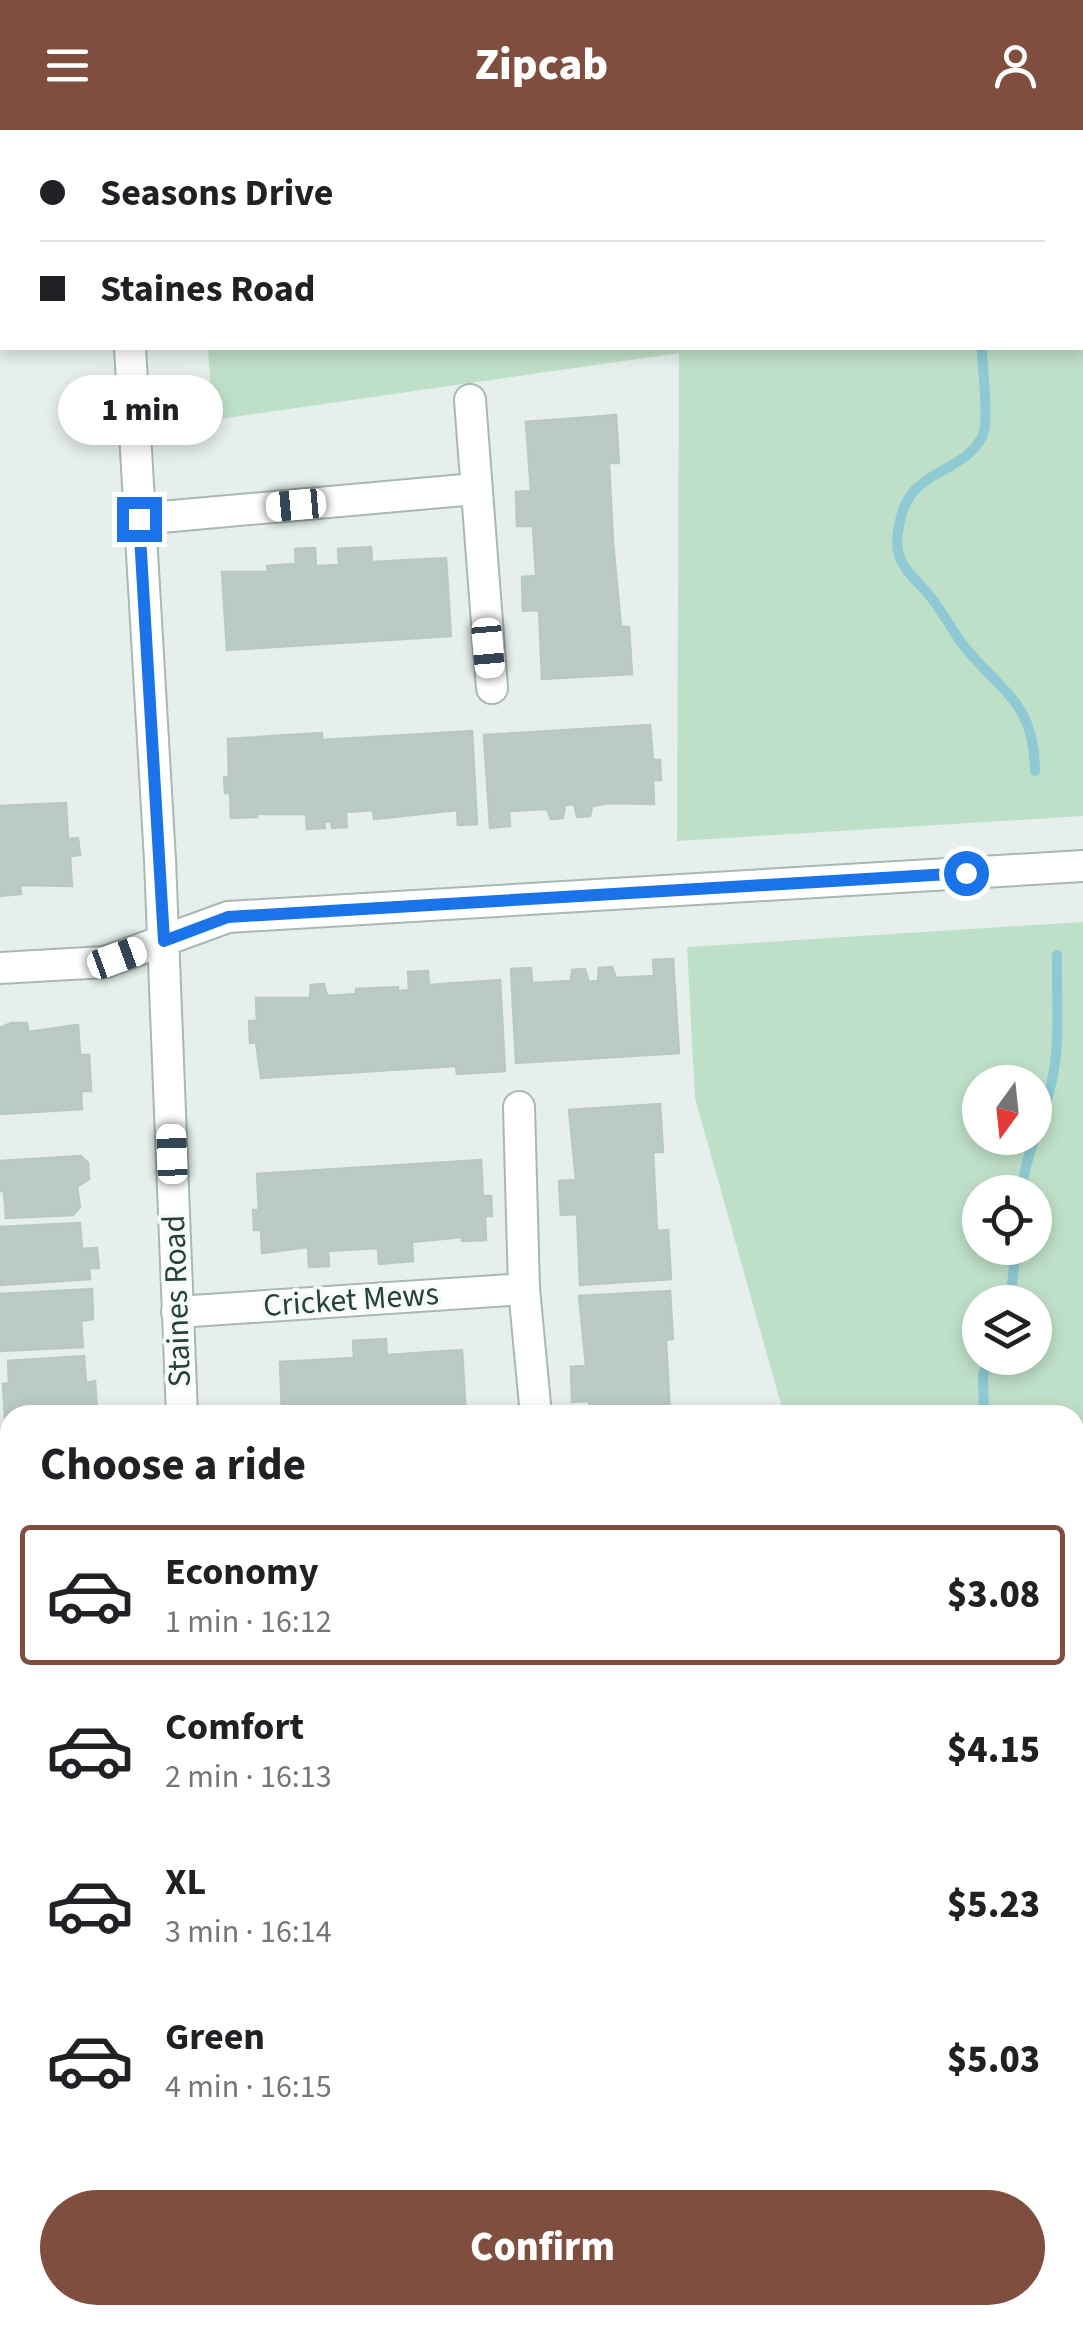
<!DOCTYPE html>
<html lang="en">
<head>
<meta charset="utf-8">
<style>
	:root { --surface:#fff; --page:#f6f6f6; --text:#202124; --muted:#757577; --line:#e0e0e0; --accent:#7f4e3f }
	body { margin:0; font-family:"Source Sans 3",sans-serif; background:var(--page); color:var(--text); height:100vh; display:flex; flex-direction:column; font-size:38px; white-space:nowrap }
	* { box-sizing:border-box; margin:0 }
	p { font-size:32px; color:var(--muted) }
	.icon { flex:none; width:55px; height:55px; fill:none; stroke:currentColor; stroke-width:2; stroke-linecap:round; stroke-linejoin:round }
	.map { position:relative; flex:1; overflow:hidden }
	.side { position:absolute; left:0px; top:1275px; width:1085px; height:920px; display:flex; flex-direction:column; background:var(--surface); border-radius:30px 30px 0 0; box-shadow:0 5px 15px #0003 }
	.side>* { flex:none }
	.top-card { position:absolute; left:0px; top:0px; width:1085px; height:220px; box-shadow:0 5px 15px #0003; display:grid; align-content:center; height:220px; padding:0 40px; background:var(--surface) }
	.needle { width:65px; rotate:195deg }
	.fabs { position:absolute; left:962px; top:935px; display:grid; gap:20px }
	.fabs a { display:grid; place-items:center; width:90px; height:90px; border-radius:50%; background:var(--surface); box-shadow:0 5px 15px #0003; font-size:50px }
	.end { position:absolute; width:45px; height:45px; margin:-22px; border:12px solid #1a73e8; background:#fff; box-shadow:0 0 0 5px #fff }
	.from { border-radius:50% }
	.bubble { position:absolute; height:70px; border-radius:35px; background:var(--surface); box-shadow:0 5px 15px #0003; font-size:32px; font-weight:800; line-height:70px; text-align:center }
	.car { position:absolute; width:30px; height:60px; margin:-30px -15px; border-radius:12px; box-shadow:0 0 8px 2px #0007; background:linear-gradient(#fff 24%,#345 0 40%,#fff 0 76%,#345 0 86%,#fff 0) }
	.top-card b { display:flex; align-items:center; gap:35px; height:95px; font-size:38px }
	.top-card b+b { border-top:2px solid var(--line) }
	.top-card i { width:25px; height:25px; background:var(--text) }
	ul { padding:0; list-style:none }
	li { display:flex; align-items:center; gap:30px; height:140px; margin:0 20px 15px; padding:0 20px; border:5px solid transparent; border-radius:10px }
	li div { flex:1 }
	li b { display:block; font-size:38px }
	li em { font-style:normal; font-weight:800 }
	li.on { border-color:var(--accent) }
	li>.icon { width:90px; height:90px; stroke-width:1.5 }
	h2 { padding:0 40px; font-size:45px; line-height:120px }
	.action { display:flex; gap:20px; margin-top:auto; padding:20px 40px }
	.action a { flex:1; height:115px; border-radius:60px; background:var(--accent); color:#fff; font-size:40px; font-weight:800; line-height:115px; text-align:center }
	header { display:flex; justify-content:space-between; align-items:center; height:130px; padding:0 40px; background:var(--accent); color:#fff; font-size:45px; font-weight:800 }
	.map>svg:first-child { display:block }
	.green { fill:#bfe0c8; fill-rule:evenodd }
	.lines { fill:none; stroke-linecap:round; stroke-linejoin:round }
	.stream { stroke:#8ec9d4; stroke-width:10 }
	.building { fill:#bbcac4; stroke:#b8c9c2; stroke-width:2.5 }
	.minor-casing { stroke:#a8b8b2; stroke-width:34 }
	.path { stroke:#86b3a5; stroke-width:6; stroke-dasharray:5 8; stroke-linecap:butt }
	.minor { stroke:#fff; stroke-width:30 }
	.route { stroke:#1a73e8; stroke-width:12 }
	.labels { text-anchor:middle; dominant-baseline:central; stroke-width:8; stroke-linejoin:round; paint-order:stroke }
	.street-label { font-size:32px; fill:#24423a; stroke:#f7fbf9 }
</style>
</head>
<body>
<header><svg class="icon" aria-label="menu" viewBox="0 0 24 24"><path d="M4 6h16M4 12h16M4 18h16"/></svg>Zipcab<svg class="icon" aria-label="person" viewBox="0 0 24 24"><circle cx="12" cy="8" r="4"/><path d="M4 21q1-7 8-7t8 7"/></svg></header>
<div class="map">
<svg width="1083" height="2195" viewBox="0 0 1083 2195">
	<rect width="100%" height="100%" fill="#e6efeb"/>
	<!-- green -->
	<g class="green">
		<path d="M193 0H1083V686L677 711 679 223 213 290 208 218H1082V2Z"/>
		<path d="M1083 792V1961L1075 1953V1285H784L695 968 687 817ZM1035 952V1008H980V952ZM980 1062H1035V1118H980ZM1035 1172V1228H980V1172Z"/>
		<path d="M0 1669H10V2185H193L191 2195H0Z"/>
	</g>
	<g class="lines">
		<!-- stream -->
		<g class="stream">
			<path d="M980 2 981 0"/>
			<path d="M982 218C982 239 990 292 982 307 961 346 911 337 900 391 898 401 896 411 898 421 903 443 921 453 933 470 945 486 954 504 967 520 1007 566 1034 575 1035 641"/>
			<path d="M1021 1062C1026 1023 1044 989 1052 950 1061 912 1056 865 1057 825"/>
			<path d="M1010 1172 1016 1118"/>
			<path d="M984 1285 983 1245 990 1228"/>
			<path d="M1075 1407 1083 1416"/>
		</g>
	</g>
	<!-- building -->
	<g class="building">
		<path d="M616 285 619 333H609L613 412 621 497H629L632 544 542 549 539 480 523 481 522 447 536 446 533 396H517L516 362 531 361 526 292Z"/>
		<path d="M371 417 372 432 446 428 451 506 227 520 222 442H268L267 436 296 434 295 419 315 418 316 436 339 435 338 419Z"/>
		<path d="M650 595 653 630H660L661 650H653L654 674 609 673 592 676 590 686 577 687 574 674 565 675 563 688 551 689 547 679 509 681 510 696 490 698 484 605Z"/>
		<path d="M472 601 477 694 458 695 457 680 374 689 373 680 346 682 347 697 332 698 331 691 324 692 325 698 307 699 306 684H256L257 687 231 688 230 663H225L224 647H229L228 609 322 603V610Z"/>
		<path d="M66 673 68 709 78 708 80 725 70 726 72 756 20 755 21 764 0 766V676Z"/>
		<path d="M673 829 679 923 516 933 511 839 531 838 532 853 571 851 572 840 585 839 589 852 598 851 599 838 612 837 616 848 654 846 653 830Z"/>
		<path d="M428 841 429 855 500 850 505 941 457 944 456 936 261 948 256 912 250 913 249 891H257L256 868H310L311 855 324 854 327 866 356 864V859L398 857V861L409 860 408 842Z"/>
		<path d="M11 893H27L28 902 78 895 80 925H89L91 961H81L82 979 0 984V898Z"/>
		<path d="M660 974 663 1022H653L657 1101 668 1100 671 1149 580 1155 577 1084 561 1085 559 1051 576 1050 569 980Z"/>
		<path d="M81 1026 88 1033 89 1049 77 1057 80 1077 73 1085 6 1088 4 1061H0V1031Z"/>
		<path d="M481 1030 483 1066H491L492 1086H485L486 1110 462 1111V1107L412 1112 413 1131 379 1134 378 1118 328 1121 329 1136 309 1137 308 1117 262 1123 261 1100H254L253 1080H259L257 1044Z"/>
		<path d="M80 1093 82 1119 97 1118 99 1138H89L90 1149 0 1155V1097Z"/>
		<path d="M92 1159 93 1189 81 1191 83 1217 0 1221V1164Z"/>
		<path d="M670 1161 673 1209 666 1210 670 1285H590L589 1271 572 1272 571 1237 586 1236 579 1166Z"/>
		<path d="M386 1209 387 1225 462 1220 466 1285H282L280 1232 354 1228 353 1211Z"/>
		<path d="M84 1226 86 1253 95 1251 97 1282 5 1288 3 1254 9 1253 8 1231Z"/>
		<rect x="315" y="2185" width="56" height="10"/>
		<rect x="377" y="2185" width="49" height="10"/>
		<path d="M434 2185H488V2195H435Z"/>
		<path d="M489 2185H543V2195H490Z"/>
		<rect x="551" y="2185" width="53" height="10"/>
		<rect x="606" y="2185" width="53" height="10"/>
		<rect x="668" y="2185" width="53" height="10"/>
		<path d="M726 2185H775L778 2195H726Z"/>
		<rect x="781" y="2185" width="53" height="10"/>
		<path d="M842 2185H894L895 2195H842Z"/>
		<rect x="897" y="2185" width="53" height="10"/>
		<path d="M958 2185H1011V2195H959Z"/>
		<path d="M1013 2185H1065L1066 2195H1013Z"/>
	</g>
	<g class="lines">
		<!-- minor casing -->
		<g class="minor-casing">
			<g id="minor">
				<path d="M115 0V2"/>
				<path d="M130 218 160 730 182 1285"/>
				<path d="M470 270 492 558"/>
				<path d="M139 389 475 359"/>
				<path d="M0 838 105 832 228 787 1083 736"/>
				<path d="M519 977 524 1159 536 1285"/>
				<path d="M177 1182 524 1159"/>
				<path d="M231 2185 233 2195"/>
				<path d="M121 2195 122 2185"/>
			</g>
		</g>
		<!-- path -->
		<path class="path" d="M0 60H2"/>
		<!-- minor -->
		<use href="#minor" class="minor"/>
	</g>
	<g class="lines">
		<!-- route -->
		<path class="route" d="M139 389 164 811 228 787 966 743"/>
	</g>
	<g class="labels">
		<!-- street labels -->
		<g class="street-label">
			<text transform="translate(351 1170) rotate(-4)">Cricket Mews</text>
			<text transform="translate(177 1171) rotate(-92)">Staines Road</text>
		</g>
	</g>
</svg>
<div class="fabs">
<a><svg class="needle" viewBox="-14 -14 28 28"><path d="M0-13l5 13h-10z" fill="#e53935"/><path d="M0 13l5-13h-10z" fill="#757577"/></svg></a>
<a><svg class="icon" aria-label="locate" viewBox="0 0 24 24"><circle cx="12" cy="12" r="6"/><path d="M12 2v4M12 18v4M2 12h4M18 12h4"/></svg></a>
<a><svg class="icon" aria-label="layers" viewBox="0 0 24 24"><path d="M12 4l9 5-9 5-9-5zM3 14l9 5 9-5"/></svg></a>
</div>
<i class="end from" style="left:966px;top:743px"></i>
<i class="end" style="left:139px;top:389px"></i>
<div class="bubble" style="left:58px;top:245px;width:165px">1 min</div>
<i class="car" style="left:296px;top:375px;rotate:265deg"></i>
<i class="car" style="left:488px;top:518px;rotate:175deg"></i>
<i class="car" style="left:117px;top:828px;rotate:70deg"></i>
<i class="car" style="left:172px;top:1024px;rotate:358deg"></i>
<div class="top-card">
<b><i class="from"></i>Seasons Drive</b>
<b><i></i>Staines Road</b>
</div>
<section class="side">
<h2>Choose a ride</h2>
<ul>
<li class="on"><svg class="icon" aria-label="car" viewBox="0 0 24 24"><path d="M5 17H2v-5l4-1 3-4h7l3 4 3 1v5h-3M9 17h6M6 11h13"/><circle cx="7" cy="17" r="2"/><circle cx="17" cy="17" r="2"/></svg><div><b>Economy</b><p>1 min · 16:12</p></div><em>$3.08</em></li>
<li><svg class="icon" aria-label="car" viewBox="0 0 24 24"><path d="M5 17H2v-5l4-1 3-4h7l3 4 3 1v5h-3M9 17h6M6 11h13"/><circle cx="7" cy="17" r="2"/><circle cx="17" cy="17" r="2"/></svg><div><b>Comfort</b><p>2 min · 16:13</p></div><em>$4.15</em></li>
<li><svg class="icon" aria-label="car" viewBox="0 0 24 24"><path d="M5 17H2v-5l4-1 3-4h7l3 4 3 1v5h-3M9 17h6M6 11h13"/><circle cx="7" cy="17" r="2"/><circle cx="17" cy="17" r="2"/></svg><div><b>XL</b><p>3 min · 16:14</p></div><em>$5.23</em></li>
<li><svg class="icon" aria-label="car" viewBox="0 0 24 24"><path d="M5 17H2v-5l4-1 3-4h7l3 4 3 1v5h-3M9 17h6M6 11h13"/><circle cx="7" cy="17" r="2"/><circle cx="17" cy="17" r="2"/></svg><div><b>Green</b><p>4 min · 16:15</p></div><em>$5.03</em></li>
</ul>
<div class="action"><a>Confirm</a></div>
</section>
</div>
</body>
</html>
